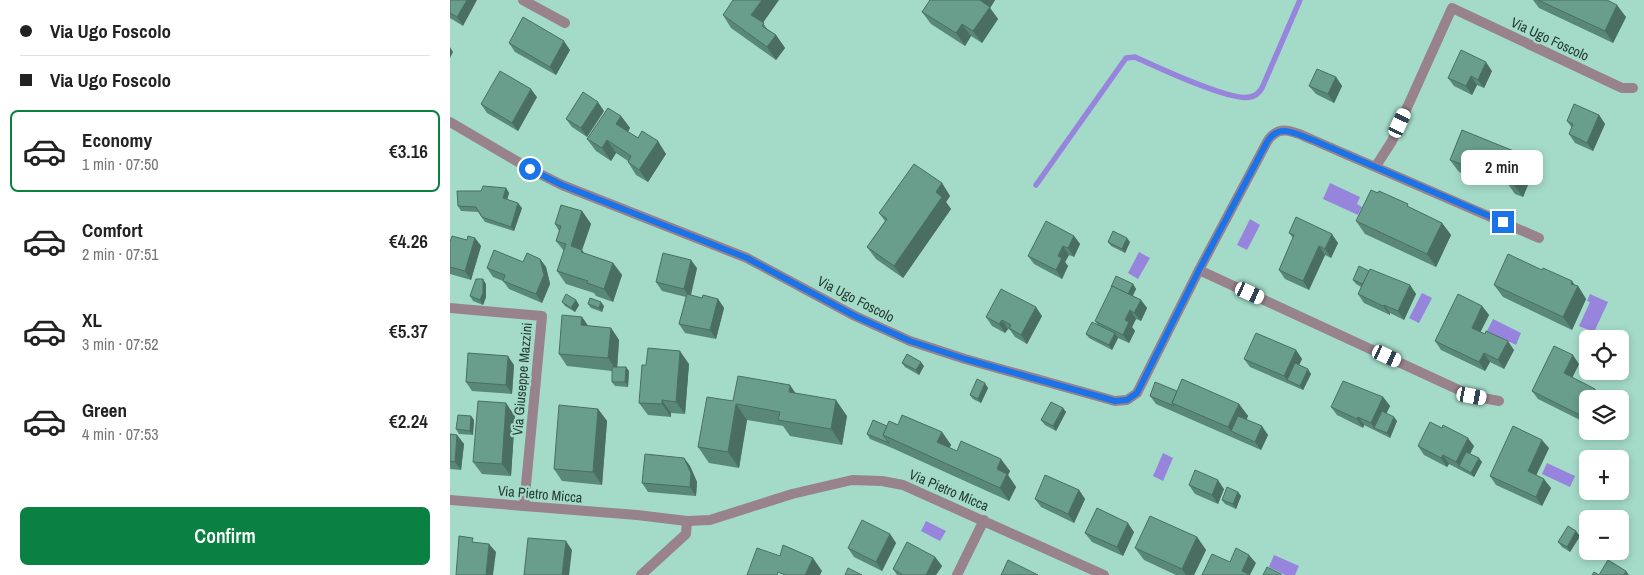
<!DOCTYPE html>
<html lang="en">
<head>
<meta charset="utf-8">
<style>
	:root { --surface:#fff; --page:#f6f6f6; --text:#222; --muted:#767676; --line:#e0e0e0; --accent:#0b8043 }
	body { margin:0; font-family:"Archivo Narrow",sans-serif; background:var(--page); color:var(--text); height:100vh; display:flex; flex-direction:column; font-size:19px; white-space:nowrap }
	* { box-sizing:border-box; margin:0 }
	p { font-size:16px; color:var(--muted) }
	.icon { flex:none; width:28px; height:28px; fill:none; stroke:currentColor; stroke-width:2; stroke-linecap:round; stroke-linejoin:round }
	.map { position:relative; flex:1; overflow:hidden }
	.sheet { display:flex; flex-direction:column; background:var(--surface); width:450px }
	.sheet>* { flex:none }
	.hud { display:grid; align-content:center; height:110px; padding:0 20px; background:var(--surface) }
	.controls { position:absolute; left:1129px; top:330px; display:grid; gap:10px }
	.controls a { display:grid; place-items:center; width:50px; height:50px; border-radius:8px; background:var(--surface); box-shadow:0 2px 8px #0003; font-size:25px }
	.end { position:absolute; width:22px; height:22px; margin:-11px; border:6px solid #1a73e8; background:#fff; box-shadow:0 0 0 2px #fff }
	.from { border-radius:50% }
	.bubble { position:absolute; height:35px; border-radius:8px; background:var(--surface); box-shadow:0 2px 8px #0003; font-size:16px; font-weight:600; line-height:35px; text-align:center }
	.car { position:absolute; width:15px; height:30px; margin:-15px -8px; border-radius:6px; box-shadow:0 0 4px 1px #0007; background:linear-gradient(#fff 24%,#345 0 40%,#fff 0 76%,#345 0 86%,#fff 0) }
	.hud b { display:flex; align-items:center; gap:18px; height:48px; font-size:19px }
	.hud b+b { border-top:1px solid var(--line) }
	.hud i { width:12px; height:12px; background:var(--text) }
	ul { padding:0; list-style:none }
	li { display:flex; align-items:center; gap:15px; height:82px; margin:0 10px 8px; padding:0 10px; border:2px solid transparent; border-radius:8px }
	li div { flex:1 }
	li b { display:block; font-size:19px }
	li em { font-style:normal; font-weight:600 }
	li.active { border-color:var(--accent) }
	li>.icon { width:45px; height:45px; stroke-width:1.5 }
	.cta { display:flex; gap:10px; margin-top:auto; padding:10px 20px }
	.cta a { flex:1; height:58px; border-radius:8px; background:var(--accent); color:#fff; font-size:20px; font-weight:600; line-height:58px; text-align:center }
	main { display:flex; flex:1; min-height:0 }
	.map>svg:first-child { display:block }
	.water { fill:#9684dd }
	.lines { fill:none; stroke-linecap:round; stroke-linejoin:round }
	.stream { stroke:#9684dd; stroke-width:5.5 }
	.minor { stroke:#98838c; stroke-width:10 }
	.wall { fill:#5a8878 }
	.shaded-wall { fill:#4a6f62 }
	.building { fill:#699e8c; stroke:#4a6f62 }
	.route { stroke:#1a73e8; stroke-width:6 }
	.labels { text-anchor:middle; dominant-baseline:central; stroke-width:4.5; stroke-linejoin:round; paint-order:stroke }
	.street-label { font-size:14px; fill:#253b33; stroke:#a4dbc8 }
</style>
</head>
<body>
<main>
<section class="sheet">
<div class="hud">
<b><i class="from"></i>Via Ugo Foscolo</b>
<b><i></i>Via Ugo Foscolo</b>
</div>
<ul>
<li class="active"><svg class="icon" aria-label="car" viewBox="0 0 24 24"><path d="M5 17H2v-5l4-1 3-4h7l3 4 3 1v5h-3M9 17h6M6 11h13"/><circle cx="7" cy="17" r="2"/><circle cx="17" cy="17" r="2"/></svg><div><b>Economy</b><p>1 min · 07:50</p></div><em>€3.16</em></li>
<li><svg class="icon" aria-label="car" viewBox="0 0 24 24"><path d="M5 17H2v-5l4-1 3-4h7l3 4 3 1v5h-3M9 17h6M6 11h13"/><circle cx="7" cy="17" r="2"/><circle cx="17" cy="17" r="2"/></svg><div><b>Comfort</b><p>2 min · 07:51</p></div><em>€4.26</em></li>
<li><svg class="icon" aria-label="car" viewBox="0 0 24 24"><path d="M5 17H2v-5l4-1 3-4h7l3 4 3 1v5h-3M9 17h6M6 11h13"/><circle cx="7" cy="17" r="2"/><circle cx="17" cy="17" r="2"/></svg><div><b>XL</b><p>3 min · 07:52</p></div><em>€5.37</em></li>
<li><svg class="icon" aria-label="car" viewBox="0 0 24 24"><path d="M5 17H2v-5l4-1 3-4h7l3 4 3 1v5h-3M9 17h6M6 11h13"/><circle cx="7" cy="17" r="2"/><circle cx="17" cy="17" r="2"/></svg><div><b>Green</b><p>4 min · 07:53</p></div><em>€2.24</em></li>
</ul>
<div class="cta"><a>Confirm</a></div>
</section>
<div class="map">
<svg width="1194" height="575" viewBox="0 0 1194 575">
	<rect width="100%" height="100%" fill="#a4dbc8"/>
	<!-- water -->
	<g class="water">
		<path d="M880 183 910 197 907 204 912 207 908 215 873 199Z"/>
		<path d="M800 219 810 225 797 250 787 245Z"/>
		<path d="M689 252 700 258 688 279 678 273Z"/>
		<path d="M972 293 982 298 969 323 959 318Z"/>
		<path d="M1140 294 1158 302 1144 332 1129 326 1140 302 1137 301Z"/>
		<path d="M1043 319 1071 333 1066 345 1037 331Z"/>
		<path d="M713 453 723 458 713 481 703 476Z"/>
		<path d="M1097 463 1125 476 1120 487 1092 474Z"/>
		<path d="M476 521 496 531 490 541 471 531Z"/>
		<path d="M824 555 849 566 845 575H835L819 567Z"/>
	</g>
	<g class="lines">
		<!-- stream -->
		<path class="stream" d="M586 185 676 58 685 57C705 66 781 102 800 97 806 96 809 93 812 88L850 0"/>
		<!-- minor -->
		<g class="minor">
			<path d="M73 0 115 23"/>
			<path d="M0 122 80 169 112 185 297 258 405 316 460 341 515 359 665 401 677 400 687 393 749 270 817 142C829 122 846 133 863 140L1089 238"/>
			<path d="M926 166 942 141 1002 8 1172 88H1183"/>
			<path d="M749 270 1022 396 1049 401"/>
			<path d="M0 308 92 316 74 506"/>
			<path d="M0 500 187 515 237 521 260 520 342 494 402 480 432 481 453 485 654 575"/>
			<path d="M191 575 236 534 237 521"/>
			<path d="M507 575 534 520"/>
		</g>
	</g>
	<!-- wall -->
	<g class="wall">
		<path d="M0 0 13 26 0 18Z"/>
		<path d="M480 0H545L540 8 548 19 532 43 521 36 515 46 481 24 472 12Z"/>
		<path d="M1083 0H1157L1176 17 1163 43 1089 8Z"/>
		<path d="M273 15 313 23 318 30 326 35 335 48 326 60 281 28Z"/>
		<path d="M59 43 120 50 106 75 65 52Z"/>
		<path d="M1042 71 1034 88 1027 85 1022 95 1004 86 998 78Z"/>
		<path d="M886 77 892 86 884 103 866 94 859 86Z"/>
		<path d="M87 97 68 131 37 113 31 104Z"/>
		<path d="M154 111 137 137 122 127 116 119Z"/>
		<path d="M1149 115 1155 124 1143 151 1125 143 1119 134 1122 128 1117 121Z"/>
		<path d="M171 116 180 128 178 132 188 138 216 154 198 182 186 175 178 162V161L166 153 161 161 146 151 137 139Z"/>
		<path d="M1012 130 1085 168 1073 197 1065 194 1058 184 1022 170 1020 176 1009 172 1000 160Z"/>
		<path d="M492 183 500 196 496 202 501 209 453 278 426 259 417 247 435 221 429 213Z"/>
		<path d="M56 188 59 193 57 200 72 208 64 231 35 222 28 212 11 211 8 206 31 191Z"/>
		<path d="M960 208 992 223 1001 235 986 267 915 234 906 221Z"/>
		<path d="M132 211 141 224 132 250 134 253 163 263 172 275 163 302 146 296 144 293 116 284 107 271 114 251 106 241 109 231 105 224Z"/>
		<path d="M839 233 888 243 881 258 875 255 859 290 835 279 829 270 843 238Z"/>
		<path d="M624 236 630 244 624 257 619 255 615 262 618 266 612 279 584 264 578 256Z"/>
		<path d="M25 238 31 246 21 280 0 274V242L17 240Z"/>
		<path d="M658 242H680L675 253 661 246Z"/>
		<path d="M90 259 96 267 100 284 92 303 59 289 53 281 43 277 37 268Z"/>
		<path d="M247 268 241 295 252 298 268 299 274 308 266 339 235 333 229 324 236 297 212 291 206 282Z"/>
		<path d="M919 271 960 285 966 294 954 320 940 313V315L914 303 908 294 911 287 906 284 903 280Z"/>
		<path d="M36 284V297L33 305 23 301 20 296Z"/>
		<path d="M683 284 686 289 683 296 691 300 697 308 691 321 686 319 682 327 685 331 679 343 668 338 662 350 639 338 636 334 648 325 645 321Z"/>
		<path d="M1044 285 1128 286 1136 299 1122 330 1053 297Z"/>
		<path d="M126 300 129 305 125 312 115 306 112 302Z"/>
		<path d="M138 304 154 306 152 312 141 308Z"/>
		<path d="M1032 306 1039 315 1030 332 1064 350 1054 369 1040 362 1035 371 991 350 985 341Z"/>
		<path d="M592 316 577 344 565 337 560 330 558 329 555 333 542 326 536 317Z"/>
		<path d="M132 317 138 326 161 328 169 340 167 367 179 371 178 387 165 386 162 382V371L117 366 109 354Z"/>
		<path d="M846 350 852 359 849 365 861 374 853 390 800 367 794 359Z"/>
		<path d="M452 363 474 366 469 375 455 367Z"/>
		<path d="M239 364 235 414 221 413V417L198 415 189 403Z"/>
		<path d="M1129 364 1122 378 1151 398V399H1138V424L1088 399 1082 391Z"/>
		<path d="M64 365 62 394 22 391 16 382Z"/>
		<path d="M538 388 531 403 523 399 520 395Z"/>
		<path d="M727 391 789 404 798 416 796 420 818 435 811 450 706 404 700 396Z"/>
		<path d="M346 393 397 416 392 445 340 436 333 426 297 420 289 468 259 463 248 447 283 401Z"/>
		<path d="M933 397 940 406 936 413 947 421 940 438 914 425 913 428 887 415 881 407Z"/>
		<path d="M613 408 616 412 606 431 595 425 591 420Z"/>
		<path d="M148 409 157 421 152 485 112 481 104 469Z"/>
		<path d="M21 416 24 420 23 435 9 434 6 429Z"/>
		<path d="M65 416 61 476 32 474 23 462Z"/>
		<path d="M448 425 492 432 501 445 499 448 560 471 558 475 566 487 559 501 442 448 420 439 417 434 437 426Z"/>
		<path d="M0 434 7 435 14 444 11 470 0 469Z"/>
		<path d="M968 446H1024L1020 454 1032 462 1024 477 999 464 997 467 974 455Z"/>
		<path d="M1099 448 1086 475 1101 488 1092 506 1046 485 1040 476Z"/>
		<path d="M234 458 240 466 247 482 246 496 198 492 192 483Z"/>
		<path d="M739 485 774 489 768 504 745 494Z"/>
		<path d="M629 490 635 499 624 523 591 507 585 499Z"/>
		<path d="M788 492 791 496 786 509 775 504 772 500Z"/>
		<path d="M684 532 673 556 642 542 635 533Z"/>
		<path d="M440 534 446 543 432 571 404 557 398 548Z"/>
		<path d="M1130 536 1120 552 1112 547 1108 542Z"/>
		<path d="M747 537 756 550 744 575H726L694 560 685 548Z"/>
		<path d="M485 557 492 566 486 575H447L443 569Z"/>
	</g>
	<!-- shaded-wall -->
	<g class="shaded-wall">
		<path d="M17 0H27L13 26 7 17Z"/>
		<path d="M312 0H329L310 27 301 15Z"/>
		<path d="M529 0H545L540 8 548 19 532 43 523 31Z"/>
		<path d="M1167 5 1176 17 1163 43 1155 31Z"/>
		<path d="M512 24 521 36 515 46 506 33Z"/>
		<path d="M326 35 335 48 326 60 317 47Z"/>
		<path d="M114 41 120 50 106 75 100 67Z"/>
		<path d="M0 47 3 52 0 58Z"/>
		<path d="M1036 62 1042 71 1034 88 1028 80Z"/>
		<path d="M1021 76 1027 85 1022 95 1016 86Z"/>
		<path d="M886 77 892 86 884 103 878 94Z"/>
		<path d="M81 89 87 97 68 131 62 123Z"/>
		<path d="M148 102 154 111 137 137 131 128Z"/>
		<path d="M1149 115 1155 124 1143 151 1137 143Z"/>
		<path d="M171 116 180 128 175 136 166 124Z"/>
		<path d="M157 140 166 153 161 161 152 148Z"/>
		<path d="M208 141 216 154 198 182 189 170Z"/>
		<path d="M1076 156 1085 168 1073 197 1064 185Z"/>
		<path d="M1013 158 1022 170 1020 176 1011 164Z"/>
		<path d="M492 183 500 196 496 202 501 209 453 278 444 266 486 192Z"/>
		<path d="M56 188 59 193 56 203 53 198Z"/>
		<path d="M68 203 72 208 64 231 61 227Z"/>
		<path d="M132 211 141 224 132 250 141 263 121 246Z"/>
		<path d="M992 223 1001 235 986 267 977 254Z"/>
		<path d="M882 234 888 243 881 258 875 249Z"/>
		<path d="M624 236 630 244 624 257 618 248Z"/>
		<path d="M25 238 31 246 21 280 15 271Z"/>
		<path d="M677 238 680 242 675 253 672 249Z"/>
		<path d="M613 246 619 255 615 262 618 266 612 279 606 270 608 256Z"/>
		<path d="M869 246 875 255 859 290 853 281Z"/>
		<path d="M90 259 96 267 100 284 92 303 86 294Z"/>
		<path d="M241 260 247 268 240 298 234 289Z"/>
		<path d="M163 263 172 275 163 302 154 289Z"/>
		<path d="M33 279 36 284V297L33 305 30 300Z"/>
		<path d="M1122 281 1127 288 1128 286 1136 299 1122 330 1113 317Z"/>
		<path d="M683 284 686 289 680 300 677 296Z"/>
		<path d="M960 285 966 294 954 320 948 311Z"/>
		<path d="M268 299 274 308 266 339 260 330Z"/>
		<path d="M126 300 129 305 125 312 121 308Z"/>
		<path d="M691 300 697 308 691 321 684 313Z"/>
		<path d="M151 302 154 306 152 312 149 308Z"/>
		<path d="M934 305 940 313V315L933 306Z"/>
		<path d="M1032 306 1039 315 1028 337 1022 328Z"/>
		<path d="M586 307 592 316 577 344 571 335Z"/>
		<path d="M680 310 686 319 682 327 685 331 679 343 673 335 675 320Z"/>
		<path d="M132 317 141 330 131 325Z"/>
		<path d="M552 320 558 329 555 333 549 324Z"/>
		<path d="M161 328 169 340 167 371 158 358Z"/>
		<path d="M665 333 668 338 662 350 659 345Z"/>
		<path d="M1058 341 1064 350 1054 369 1048 360Z"/>
		<path d="M846 350 852 359 841 382 837 380 840 384 834 376Z"/>
		<path d="M230 351 239 364 235 414 226 402Z"/>
		<path d="M1034 353 1040 362 1035 371 1029 362Z"/>
		<path d="M1123 355 1129 364 1120 382 1114 373Z"/>
		<path d="M58 356 64 365 62 394 56 385Z"/>
		<path d="M471 362 474 366 469 375 466 370Z"/>
		<path d="M176 367 179 371 178 387 175 382Z"/>
		<path d="M858 369 861 374 853 390 850 386Z"/>
		<path d="M535 383 538 388 531 403 528 399Z"/>
		<path d="M340 385 351 401 339 392Z"/>
		<path d="M1145 389 1151 398V399H1141Z"/>
		<path d="M933 397 940 406 929 429 924 428 921 423Z"/>
		<path d="M212 400 221 413V417L212 404Z"/>
		<path d="M386 400 397 416 392 445 381 429Z"/>
		<path d="M56 403 65 416 61 476 52 464Z"/>
		<path d="M286 404 297 420 289 468 278 452Z"/>
		<path d="M789 404 798 416 790 435 781 431 778 427Z"/>
		<path d="M1138 405V423L1132 416Z"/>
		<path d="M613 408 616 412 606 431 603 426Z"/>
		<path d="M148 409 157 421 152 485 143 472Z"/>
		<path d="M21 416 24 420 23 435 20 431Z"/>
		<path d="M908 417 914 425 913 428 907 419Z"/>
		<path d="M944 417 947 421 940 438 937 433Z"/>
		<path d="M812 426 818 435 811 450 805 442Z"/>
		<path d="M492 432 501 445 496 455 487 442Z"/>
		<path d="M7 435 14 444 11 470 5 462Z"/>
		<path d="M1018 438 1024 446 1013 468 1009 466 1012 471 1006 462Z"/>
		<path d="M1092 440 1099 448 1084 480 1078 471Z"/>
		<path d="M993 455 999 464 997 467 991 458Z"/>
		<path d="M234 458 240 466 247 482 246 496 240 487Z"/>
		<path d="M1029 458 1032 462 1024 477 1021 473Z"/>
		<path d="M551 459 560 471 558 475 566 487 559 501 550 488 547 469Z"/>
		<path d="M1094 479 1101 488 1092 506 1086 497Z"/>
		<path d="M768 480 774 489 768 504 762 495Z"/>
		<path d="M629 490 635 499 624 523 618 514Z"/>
		<path d="M788 492 791 496 786 509 783 504Z"/>
		<path d="M678 523 684 532 673 556 667 547Z"/>
		<path d="M1126 531 1130 536 1120 552 1117 547Z"/>
		<path d="M440 534 446 543 432 571 426 562Z"/>
		<path d="M747 537 756 550 744 575H736L732 569Z"/>
		<path d="M116 541 122 550 119 575H112Z"/>
		<path d="M39 544 46 552 43 575H36Z"/>
		<path d="M799 555 806 563 800 575 792 571Z"/>
		<path d="M485 557 492 566 486 575H476Z"/>
		<path d="M363 558 372 571 370 575H355Z"/>
		<path d="M1176 571 1179 575H1174Z"/>
	</g>
	<!-- building -->
	<g class="building">
		<path d="M0 0H17L7 17 0 13Z"/>
		<path d="M283 0H312L301 15 314 23 312 26 326 35 317 47 273 15Z"/>
		<path d="M480 0H530L540 7 523 31 512 24 506 33 472 12Z"/>
		<path d="M1088 0H1157L1167 5 1155 31Z"/>
		<path d="M73 17 114 41 100 67 59 43Z"/>
		<path d="M1011 50 1036 62 1028 80 1021 76 1016 86 998 78Z"/>
		<path d="M867 69 886 77 878 94 859 86Z"/>
		<path d="M50 71 81 89 62 123 31 104Z"/>
		<path d="M133 92 148 102 131 128 116 119Z"/>
		<path d="M1124 104 1149 115 1137 143 1119 134 1123 124 1117 121Z"/>
		<path d="M158 108 171 116 166 124 188 138 192 131 208 141 189 170 178 162 181 156 157 140 152 148 137 139Z"/>
		<path d="M1012 130 1076 156 1064 185 1056 182 1059 175 1013 158 1011 164 1000 160Z"/>
		<path d="M464 164 492 183 486 192 492 197 444 266 417 247 437 219 429 213Z"/>
		<path d="M33 186 56 188 53 198 68 203 61 227 32 217 26 207 8 206 7 191H31Z"/>
		<path d="M921 190 928 193 929 191 958 204 957 206 992 223 977 254 906 221Z"/>
		<path d="M111 205 132 211 121 246 132 250 131 252 163 263 154 289 137 283 138 281 107 271 116 244 106 241 111 226 105 224Z"/>
		<path d="M846 217 882 234 875 249 869 246 853 281 829 270 844 235 839 233Z"/>
		<path d="M596 221 624 236 618 248 613 246 608 256 612 258 606 270 578 256Z"/>
		<path d="M663 231 677 238 672 249 658 242Z"/>
		<path d="M2 236 17 240 18 236 25 238 15 271 0 267V242Z"/>
		<path d="M44 250 73 262 77 253 90 259 94 275 86 294 53 281 55 275 37 268Z"/>
		<path d="M213 253 241 260 234 289 206 282Z"/>
		<path d="M1058 254 1092 270 1093 268 1122 281 1121 284 1128 286 1113 317 1044 285Z"/>
		<path d="M909 266 919 271 913 284 903 280Z"/>
		<path d="M920 269 960 285 948 311 934 305 933 306 908 294Z"/>
		<path d="M666 276 683 284 678 294 662 286 661 287Z"/>
		<path d="M26 279H33V293L30 300 20 296Z"/>
		<path d="M662 286 691 300 684 313 680 310 675 320 679 322 673 335 645 321Z"/>
		<path d="M551 289 586 307 571 335 559 328 561 325 552 320 549 324 536 317Z"/>
		<path d="M116 294 126 300 121 308 112 302Z"/>
		<path d="M237 294 252 298 253 295 268 299 260 330 229 324Z"/>
		<path d="M1008 294 1032 306 1022 328 1035 334 1036 331 1058 341 1048 360 1034 353 1029 362 985 341Z"/>
		<path d="M140 298 151 302 149 308 138 304Z"/>
		<path d="M112 315 132 317 131 325 161 328 158 358 109 354Z"/>
		<path d="M642 322 665 333 659 345 636 334Z"/>
		<path d="M806 333 846 350 834 376 794 359Z"/>
		<path d="M1104 346 1123 355 1114 373 1145 389 1141 399H1138V405L1132 416 1082 391Z"/>
		<path d="M198 348 230 351 226 402 212 400V404L189 403 192 365H196Z"/>
		<path d="M18 353 58 356 56 385 16 382Z"/>
		<path d="M457 354 471 362 466 370 452 363Z"/>
		<path d="M845 363 858 369 850 386 837 380Z"/>
		<path d="M162 367H176L175 382H162Z"/>
		<path d="M288 376 340 385 339 392 386 400 381 429 328 420 330 412 286 404 278 452 248 447 257 397 283 401Z"/>
		<path d="M527 379 535 383 528 399 520 395Z"/>
		<path d="M732 379 789 404 778 427 722 403Z"/>
		<path d="M893 381 933 397 921 423 908 417 907 419 881 407Z"/>
		<path d="M705 382 727 391 722 403 724 406 700 396Z"/>
		<path d="M28 401 56 403 52 464 23 462Z"/>
		<path d="M601 402 613 408 603 426 591 420Z"/>
		<path d="M109 405 148 409 143 472 104 469Z"/>
		<path d="M932 411 944 417 937 433 924 428Z"/>
		<path d="M8 415 21 416 20 431 6 429Z"/>
		<path d="M452 415 492 432 487 442 507 451 511 441 551 459 547 469 557 474 550 488 433 435 439 421 448 425Z"/>
		<path d="M788 416 812 426 805 442 781 431Z"/>
		<path d="M423 420 437 426 433 435 439 443 417 434Z"/>
		<path d="M980 422 992 428 993 425 1018 438 1006 462 993 455 991 458 968 446Z"/>
		<path d="M1063 426 1092 440 1078 471 1094 479 1086 497 1040 476Z"/>
		<path d="M0 434 7 435 5 462 0 461Z"/>
		<path d="M1016 452 1029 458 1021 473 1009 466Z"/>
		<path d="M195 454 234 458 241 473 240 487 192 483Z"/>
		<path d="M745 470 768 480 762 495 739 485Z"/>
		<path d="M595 475 629 490 618 514 585 499Z"/>
		<path d="M777 487 788 492 783 504 772 500Z"/>
		<path d="M647 508 678 523 667 547 635 533Z"/>
		<path d="M700 516 747 537 732 569 685 548Z"/>
		<path d="M412 520 440 534 426 562 398 548Z"/>
		<path d="M1118 526 1126 531 1117 547 1108 542Z"/>
		<path d="M9 536 23 538 22 542 39 544 36 575H6Z"/>
		<path d="M78 538 116 541 112 575H74Z"/>
		<path d="M457 542 485 557 476 575H453L443 569Z"/>
		<path d="M333 545 363 558 355 575H335L328 572 327 575H297L307 548 330 556Z"/>
		<path d="M786 548 799 555 792 571 800 575H752L762 554 780 562Z"/>
		<path d="M558 560 588 575H551Z"/>
		<path d="M1158 560 1176 571 1174 575H1149Z"/>
		<path d="M817 567 831 574V575H813Z"/>
		<path d="M398 568 412 575H395Z"/>
		<path d="M1144 572 1149 575H1142Z"/>
	</g>
	<g class="lines">
		<!-- route -->
		<path class="route" d="M80 169 112 185 297 258 405 316 460 341 515 359 665 401 677 400 687 393 749 270 817 142C829 122 846 134 863 140L1053 222"/>
	</g>
	<g class="labels">
		<!-- street labels -->
		<g class="street-label">
			<text transform="translate(1100 39) rotate(25)">Via Ugo Foscolo</text>
			<text transform="translate(406 299) rotate(27)">Via Ugo Foscolo</text>
			<text transform="translate(72 379) rotate(-85)">Via Giuseppe Mazzini</text>
			<text transform="translate(499 490) rotate(23)">Via Pietro Micca</text>
			<text transform="translate(90 494) rotate(5)">Via Pietro Micca</text>
		</g>
	</g>
</svg>
<div class="controls">
<a><svg class="icon" aria-label="locate" viewBox="0 0 24 24"><circle cx="12" cy="12" r="6"/><path d="M12 2v4M12 18v4M2 12h4M18 12h4"/></svg></a>
<a><svg class="icon" aria-label="layers" viewBox="0 0 24 24"><path d="M12 4l9 5-9 5-9-5zM3 14l9 5 9-5"/></svg></a>
<a>+</a>
<a>−</a>
</div>
<i class="end from" style="left:80px;top:169px"></i>
<i class="end" style="left:1053px;top:222px"></i>
<div class="bubble" style="left:1011px;top:150px;width:82px">2 min</div>
<i class="car" style="left:950px;top:123px;rotate:25deg"></i>
<i class="car" style="left:800px;top:293px;rotate:115deg"></i>
<i class="car" style="left:937px;top:356px;rotate:115deg"></i>
<i class="car" style="left:1022px;top:396px;rotate:100deg"></i>
</div>
</main>
</body>
</html>
